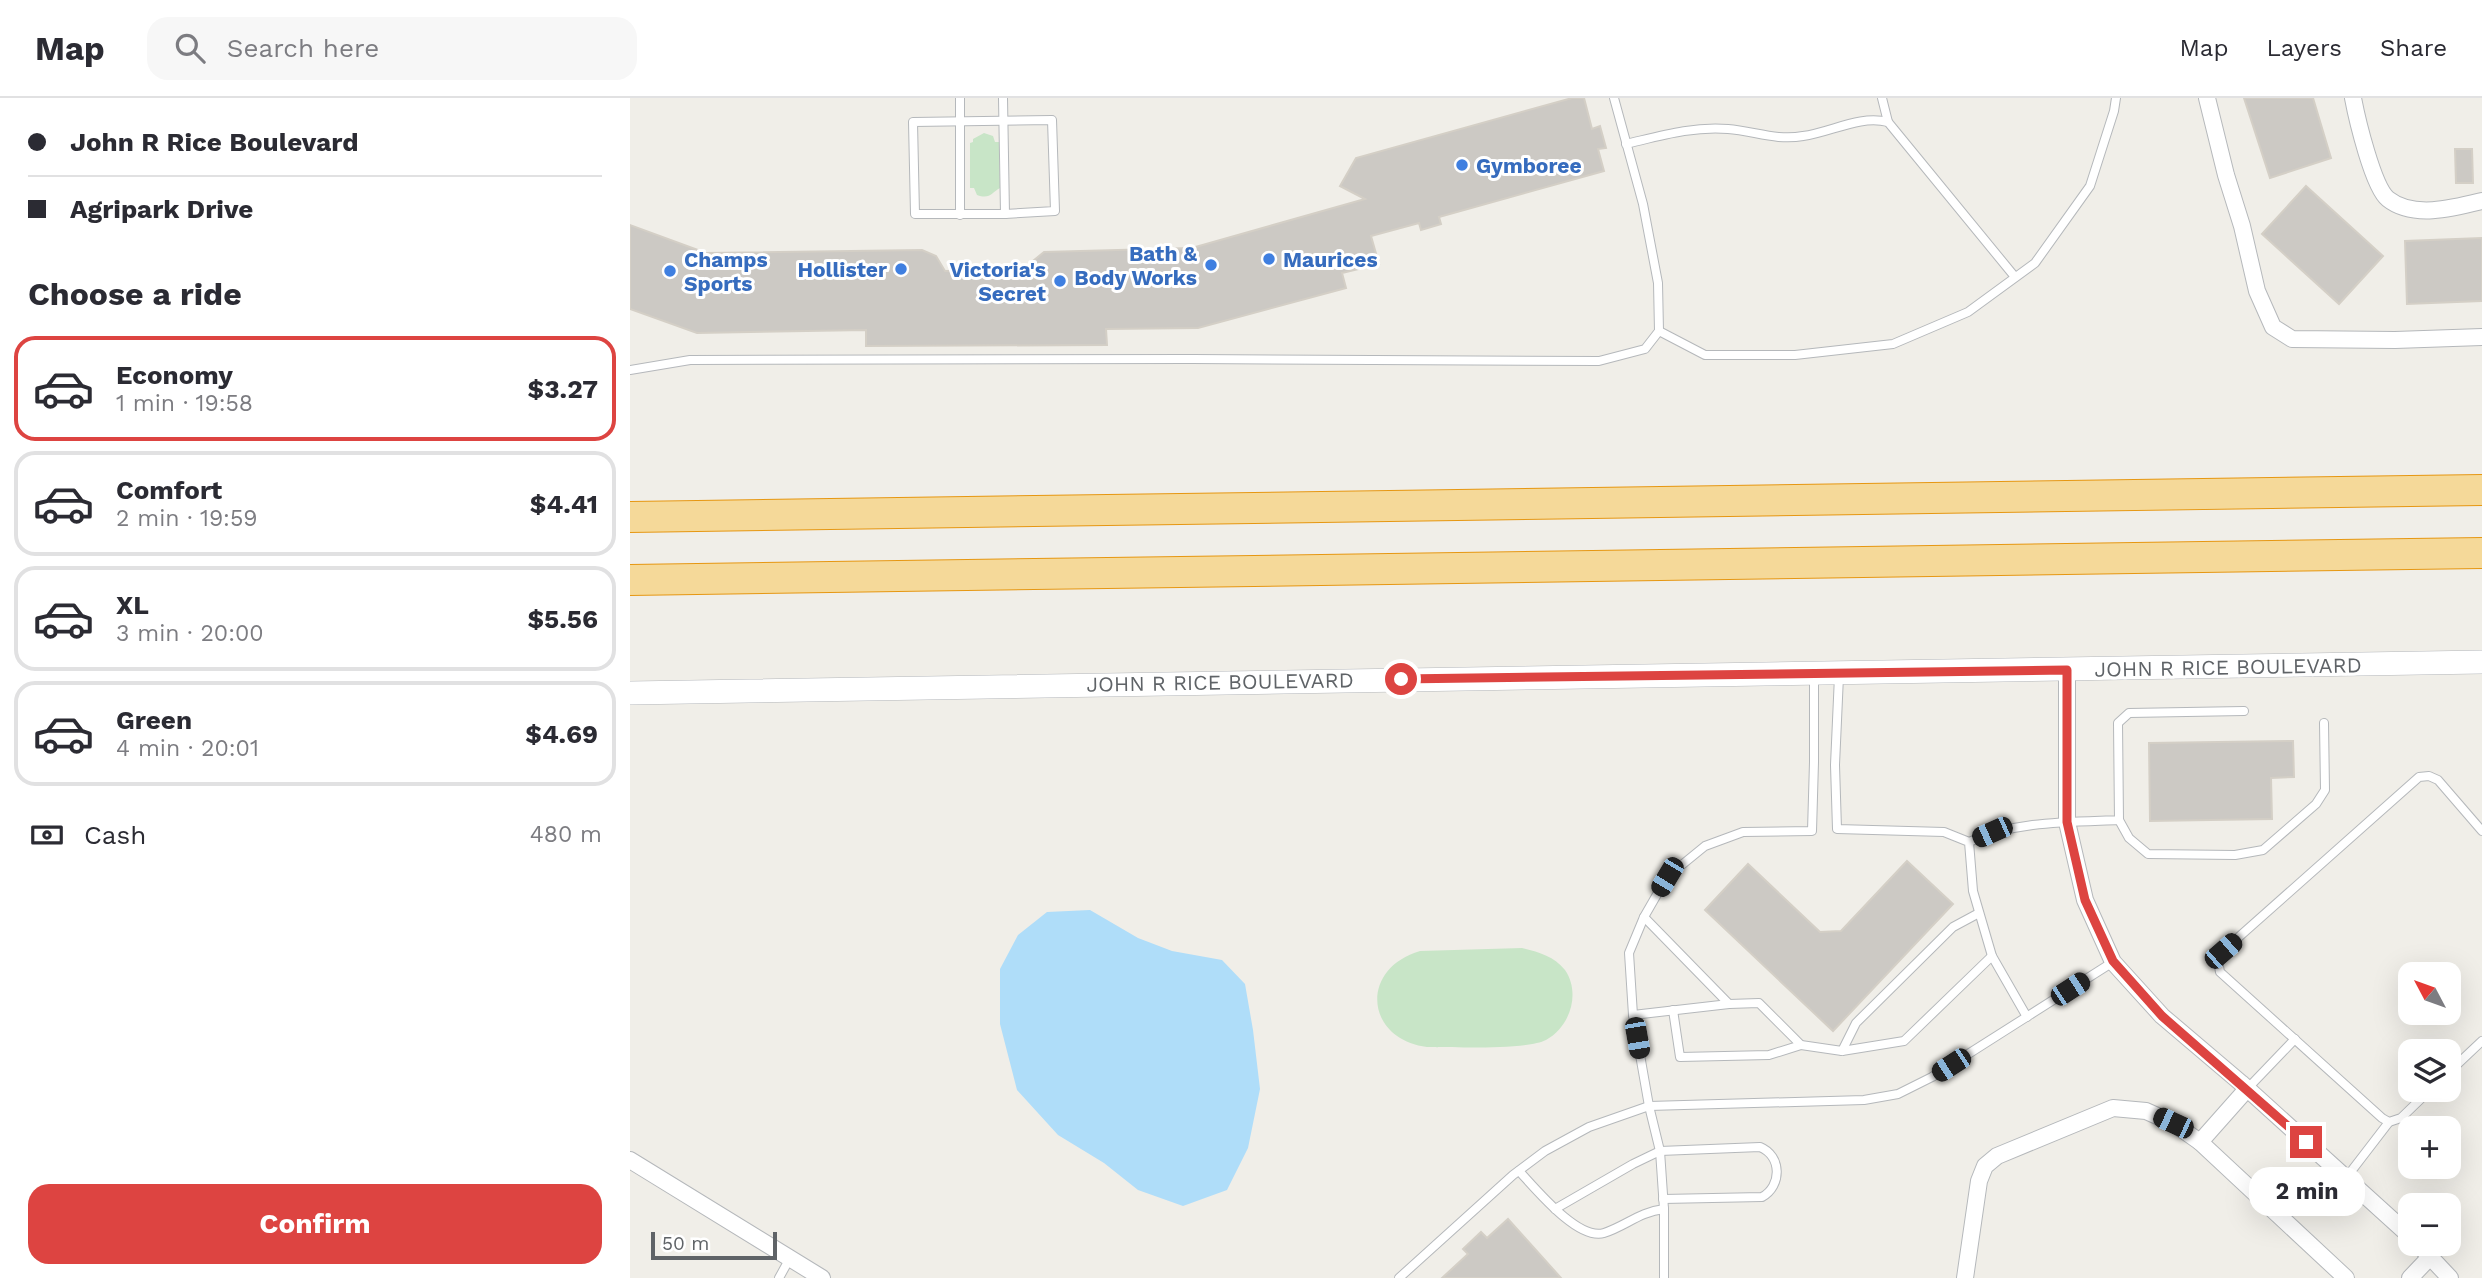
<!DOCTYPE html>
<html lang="en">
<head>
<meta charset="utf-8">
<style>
	:root { --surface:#fff; --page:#f7f7f7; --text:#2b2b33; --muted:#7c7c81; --line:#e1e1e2; --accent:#dd4441 }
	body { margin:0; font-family:"Work Sans",sans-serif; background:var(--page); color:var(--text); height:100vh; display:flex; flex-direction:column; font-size:26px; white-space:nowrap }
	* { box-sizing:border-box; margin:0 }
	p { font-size:23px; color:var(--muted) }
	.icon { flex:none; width:38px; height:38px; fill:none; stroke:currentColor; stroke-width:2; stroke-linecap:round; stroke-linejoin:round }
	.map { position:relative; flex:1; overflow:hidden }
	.side { display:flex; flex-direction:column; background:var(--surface); width:630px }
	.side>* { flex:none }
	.guide { display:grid; align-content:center; height:154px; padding:0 28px; background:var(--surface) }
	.needle { width:46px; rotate:311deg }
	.tools { position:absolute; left:1768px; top:864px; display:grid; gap:14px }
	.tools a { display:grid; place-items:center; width:63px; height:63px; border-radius:14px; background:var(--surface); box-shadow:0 7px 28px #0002; font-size:35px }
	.scale { position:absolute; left:21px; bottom:18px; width:126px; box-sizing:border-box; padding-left:7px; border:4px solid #5f6367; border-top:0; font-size:19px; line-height:24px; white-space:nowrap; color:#5f6367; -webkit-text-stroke:5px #fff; paint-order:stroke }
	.end { position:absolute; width:32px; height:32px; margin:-16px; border:9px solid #dd4441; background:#fff; box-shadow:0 0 0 4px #fff }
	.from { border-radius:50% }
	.bubble { position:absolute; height:49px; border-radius:21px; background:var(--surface); box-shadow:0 7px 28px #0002; font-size:23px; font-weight:700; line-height:49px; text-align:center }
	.car { position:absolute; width:21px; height:42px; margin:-21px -10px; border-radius:9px; box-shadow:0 0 5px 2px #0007; background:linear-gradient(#222 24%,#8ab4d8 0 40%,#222 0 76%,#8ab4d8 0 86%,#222 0) }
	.guide b { display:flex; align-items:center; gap:24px; height:66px; font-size:26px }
	.guide b+b { border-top:2px solid var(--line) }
	.guide i { width:18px; height:18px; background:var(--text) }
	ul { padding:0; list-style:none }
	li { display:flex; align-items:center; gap:21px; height:105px; margin:0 14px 10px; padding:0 14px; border:4px solid var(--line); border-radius:21px }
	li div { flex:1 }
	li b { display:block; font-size:26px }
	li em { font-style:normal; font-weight:700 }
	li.on { border-color:var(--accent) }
	li>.icon { width:63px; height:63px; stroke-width:1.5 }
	h2 { padding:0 28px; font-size:32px; line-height:84px }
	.pay { display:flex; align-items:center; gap:18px; height:77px; padding:0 28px; font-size:26px }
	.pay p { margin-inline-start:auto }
	.cta { display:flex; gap:14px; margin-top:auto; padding:14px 28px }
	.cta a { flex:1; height:80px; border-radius:21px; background:var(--accent); color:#fff; font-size:28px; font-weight:700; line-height:80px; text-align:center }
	header { display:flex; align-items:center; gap:42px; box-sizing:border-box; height:98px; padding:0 35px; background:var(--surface); border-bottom:2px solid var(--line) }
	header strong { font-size:33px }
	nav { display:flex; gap:38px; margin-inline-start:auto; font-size:24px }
	.search { width:490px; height:63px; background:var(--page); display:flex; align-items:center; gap:18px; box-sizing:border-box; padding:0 24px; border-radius:21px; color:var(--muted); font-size:26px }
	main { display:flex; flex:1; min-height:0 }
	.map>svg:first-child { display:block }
	.green { fill:#c8e5c7 }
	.water { fill:#afddf9 }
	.building { fill:#ccc9c4; stroke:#d4cfc6; stroke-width:2 }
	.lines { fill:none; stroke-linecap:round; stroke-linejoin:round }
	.lane-casing { stroke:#b5b8bb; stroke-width:10 }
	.street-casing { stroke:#b5b8bb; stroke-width:18 }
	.secondary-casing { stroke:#b4b7bb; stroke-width:24 }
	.highway-casing { stroke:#e69712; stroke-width:32 }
	.lane { stroke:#fff; stroke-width:8 }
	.street { stroke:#fff; stroke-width:16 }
	.secondary { stroke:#fff; stroke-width:23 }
	.highway { stroke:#f5d999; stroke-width:30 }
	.route { stroke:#dd4441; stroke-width:9 }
	.shop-dot { fill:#3f7fe0; stroke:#fff; stroke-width:2.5 }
	.labels { text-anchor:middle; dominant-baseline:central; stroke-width:6; stroke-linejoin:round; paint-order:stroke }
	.shop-label { font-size:21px; font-weight:bold; fill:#366cbe; stroke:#fff; text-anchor:start }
	.street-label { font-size:21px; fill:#5f6367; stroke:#fff }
</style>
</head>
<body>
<header>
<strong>Map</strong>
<div class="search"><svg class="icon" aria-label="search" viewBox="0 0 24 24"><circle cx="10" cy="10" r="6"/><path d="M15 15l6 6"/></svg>Search here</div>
<nav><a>Map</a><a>Layers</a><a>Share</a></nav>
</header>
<main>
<section class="side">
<div class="guide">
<b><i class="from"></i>John R Rice Boulevard</b>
<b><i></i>Agripark Drive</b>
</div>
<h2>Choose a ride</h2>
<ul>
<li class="on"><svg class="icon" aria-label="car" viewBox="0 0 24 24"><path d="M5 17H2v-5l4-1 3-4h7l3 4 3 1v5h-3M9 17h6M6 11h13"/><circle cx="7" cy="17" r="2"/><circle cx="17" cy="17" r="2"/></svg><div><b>Economy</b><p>1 min · 19:58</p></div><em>$3.27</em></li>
<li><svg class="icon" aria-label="car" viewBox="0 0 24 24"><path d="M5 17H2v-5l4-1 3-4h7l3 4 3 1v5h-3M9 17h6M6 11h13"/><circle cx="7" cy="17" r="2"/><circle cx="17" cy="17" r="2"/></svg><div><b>Comfort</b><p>2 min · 19:59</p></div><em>$4.41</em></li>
<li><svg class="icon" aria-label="car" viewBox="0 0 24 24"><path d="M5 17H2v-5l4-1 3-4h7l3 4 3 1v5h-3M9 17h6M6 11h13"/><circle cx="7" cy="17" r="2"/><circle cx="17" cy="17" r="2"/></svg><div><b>XL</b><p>3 min · 20:00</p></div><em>$5.56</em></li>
<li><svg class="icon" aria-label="car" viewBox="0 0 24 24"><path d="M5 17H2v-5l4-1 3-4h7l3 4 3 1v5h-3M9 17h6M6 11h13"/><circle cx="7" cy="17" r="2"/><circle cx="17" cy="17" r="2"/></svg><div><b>Green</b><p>4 min · 20:01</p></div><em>$4.69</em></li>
</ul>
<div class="pay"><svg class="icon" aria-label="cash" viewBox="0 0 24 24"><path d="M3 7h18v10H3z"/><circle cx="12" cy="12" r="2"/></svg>Cash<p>480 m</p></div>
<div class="cta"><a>Confirm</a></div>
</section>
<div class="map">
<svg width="1852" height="1180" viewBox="0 0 1852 1180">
	<rect width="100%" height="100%" fill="#f0eee8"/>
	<!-- green -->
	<g class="green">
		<path d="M354 35 363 38 365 44H369L370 90C362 94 360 102 347 97L344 90H340V45L343 44V41Z"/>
		<path d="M892 850C908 854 924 858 935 872 951 895 940 929 916 942 896 952 823 949 797 949 735 941 729 871 790 853Z"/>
	</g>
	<!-- water -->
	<path class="water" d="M460 812 508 840 542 853 592 862 615 886 623 932 630 991 618 1050 597 1092 553 1108 508 1092 474 1065 428 1037 387 992 370 926V871L388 837 417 814Z"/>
	<!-- building -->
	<g class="building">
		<path d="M942 0H954L962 31 970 28 976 50 968 51 974 73 809 119 811 126 791 132 789 125 741 138 749 166 712 175 716 190 568 230 476 231 477 247 236 248V232L67 235 0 211V127L76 155 292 152 306 158 315 173 398 171 403 163 414 154 562 150 735 101 710 88 726 60Z"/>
		<path d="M1614 0H1683L1701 60 1640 80Z"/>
		<path d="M1825 51H1842L1843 85H1826Z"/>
		<path d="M1676 88 1753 158 1709 206 1632 136Z"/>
		<path d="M1852 140V203L1777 206 1775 143Z"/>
		<path d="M1663 643 1664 679 1641 680 1642 721 1520 723 1519 645Z"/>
		<path d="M1277 763 1323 806 1203 933 1075 812 1118 766 1190 834 1211 833Z"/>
		<path d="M878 1121 931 1180H812L838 1156 833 1151 851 1134 857 1140Z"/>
	</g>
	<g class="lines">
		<!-- lane casing -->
		<g class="lane-casing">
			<g id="lane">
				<path d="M330 0V117"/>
				<path d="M373 0 375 116"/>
				<path d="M1252 0 1258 24"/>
				<path d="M422 22 425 113 375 116H285L283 24Z"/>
				<path d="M996 46C1030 38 1063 28 1098 31 1124 33 1147 43 1173 38 1202 34 1229 17 1258 24L1385 179"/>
				<path d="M1029 233 1075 257H1165L1263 246 1338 214 1405 165 1460 88 1484 13 1486 0"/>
				<path d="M0 272 60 262 562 261 969 263 1015 251 1029 233 1028 185 1013 106 984 0"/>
				<path d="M1209 578 1205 667 1207 731 1314 734 1339 744 1343 793 1362 858 1397 919"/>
				<path d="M1489 722 1499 740 1518 756 1605 757 1633 752 1686 706 1695 692 1694 625"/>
				<path d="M1339 744C1384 723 1439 724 1489 722L1488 625 1499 615 1614 613"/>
				<path d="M1014 819 1099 906 1129 905 1171 947 1212 953 1274 943 1362 858"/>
				<path d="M1043 912 1050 959 1139 957 1171 947"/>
				<path d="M1003 917 1099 906"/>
				<path d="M1212 953 1226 925 1323 829 1349 815"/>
				<path d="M1818 975 1852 943"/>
				<path d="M1617 991 1665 941"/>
				<path d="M1800 992 1771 1020 1759 1024 1752 1020 1590 874 1588 863 1593 853 1789 679 1799 678 1808 682 1852 733"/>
				<path d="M889 1073C905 1090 948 1143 974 1135 996 1128 1009 1114 1034 1111L1030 1053 1019 1008 1003 917 999 855 1014 819 1037 779 1075 748 1113 734 1182 733 1184 664V577"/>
				<path d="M1716 1080 1759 1024"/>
				<path d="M925 1111 1003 1066 1030 1053 1130 1049C1152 1058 1152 1088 1132 1099L1033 1101"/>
				<path d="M1034 1111V1180"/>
				<path d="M149 1180 160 1160"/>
				<path d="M769 1180 883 1077 915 1053 959 1029 1019 1008 1234 1002 1268 996 1302 979 1483 864"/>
			</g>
		</g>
		<!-- street casing -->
		<g class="street-casing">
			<g id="street">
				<path d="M1577 0 1596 77 1612 128 1627 193 1643 229 1662 241 1765 242 1852 239"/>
				<path d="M1723 0C1727 21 1743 89 1758 101 1783 121 1824 110 1852 103"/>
				<path d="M1437 572V724L1455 802 1483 864 1532 918 1611 985 1780 1138"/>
				<path d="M1570 1044 1716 1180"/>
				<path d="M0 1062 192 1180"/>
				<path d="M1788 1146 1820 1180"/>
				<path d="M1335 1180 1349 1083 1355 1068 1367 1058 1483 1010 1516 1013 1543 1025 1570 1044 1617 991"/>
				<path d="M1780 1180 1800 1159"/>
			</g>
		</g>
		<!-- secondary casing -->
		<g class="secondary-casing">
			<path id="secondary" d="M0 595 1852 564"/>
		</g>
		<!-- highway casing -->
		<g class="highway-casing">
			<g id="highway">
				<path d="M0 419 1852 392"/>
				<path d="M0 482 1852 455"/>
			</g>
		</g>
		<!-- lane -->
		<use href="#lane" class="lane"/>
		<!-- street -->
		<use href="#street" class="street"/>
		<!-- secondary -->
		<use href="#secondary" class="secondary"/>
		<!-- highway -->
		<use href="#highway" class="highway"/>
	</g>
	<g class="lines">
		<!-- route -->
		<path class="route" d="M771 581 1437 572V724L1455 802 1483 863 1532 918 1676 1044"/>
	</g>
	<!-- markers -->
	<g class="shop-dot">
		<circle cx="832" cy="67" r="7"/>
		<circle cx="639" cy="161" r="7"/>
		<circle cx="581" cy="167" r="7"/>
		<circle cx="271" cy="171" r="7"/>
		<circle cx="40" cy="173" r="7"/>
		<circle cx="430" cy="183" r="7"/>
	</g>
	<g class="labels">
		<!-- shop labels -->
		<g class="shop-label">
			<text x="846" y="67">Gymboree</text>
			<text x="567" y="155" text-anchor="end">Bath &amp;<tspan x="567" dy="24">Body Works</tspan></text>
			<text x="54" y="161">Champs<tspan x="54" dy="24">Sports</tspan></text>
			<text x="653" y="161">Maurices</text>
			<text x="257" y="171" text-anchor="end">Hollister</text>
			<text x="416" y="171" text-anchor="end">Victoria's<tspan x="416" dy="24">Secret</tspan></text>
		</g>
		<!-- street labels -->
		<g class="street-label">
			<text transform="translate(1598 569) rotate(-1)">JOHN R RICE BOULEVARD</text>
			<text transform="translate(590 584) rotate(-1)">JOHN R RICE BOULEVARD</text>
		</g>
	</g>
</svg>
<div class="tools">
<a><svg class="needle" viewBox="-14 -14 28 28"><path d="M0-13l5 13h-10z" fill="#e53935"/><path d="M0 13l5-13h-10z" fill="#7c7c81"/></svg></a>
<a><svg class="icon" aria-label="layers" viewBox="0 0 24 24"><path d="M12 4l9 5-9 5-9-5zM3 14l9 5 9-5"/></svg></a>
<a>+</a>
<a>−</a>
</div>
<div class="scale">50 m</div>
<i class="end from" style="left:771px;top:581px"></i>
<i class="end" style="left:1676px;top:1044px"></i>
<div class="bubble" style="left:1619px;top:1069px;width:116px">2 min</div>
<i class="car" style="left:1362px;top:734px;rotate:246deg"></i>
<i class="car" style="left:1037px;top:779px;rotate:211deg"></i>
<i class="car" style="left:1593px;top:853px;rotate:49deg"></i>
<i class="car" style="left:1440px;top:891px;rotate:57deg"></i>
<i class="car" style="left:1007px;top:940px;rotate:170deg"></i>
<i class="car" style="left:1321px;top:967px;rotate:237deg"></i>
<i class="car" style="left:1543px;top:1025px;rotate:295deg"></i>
</div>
</main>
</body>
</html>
